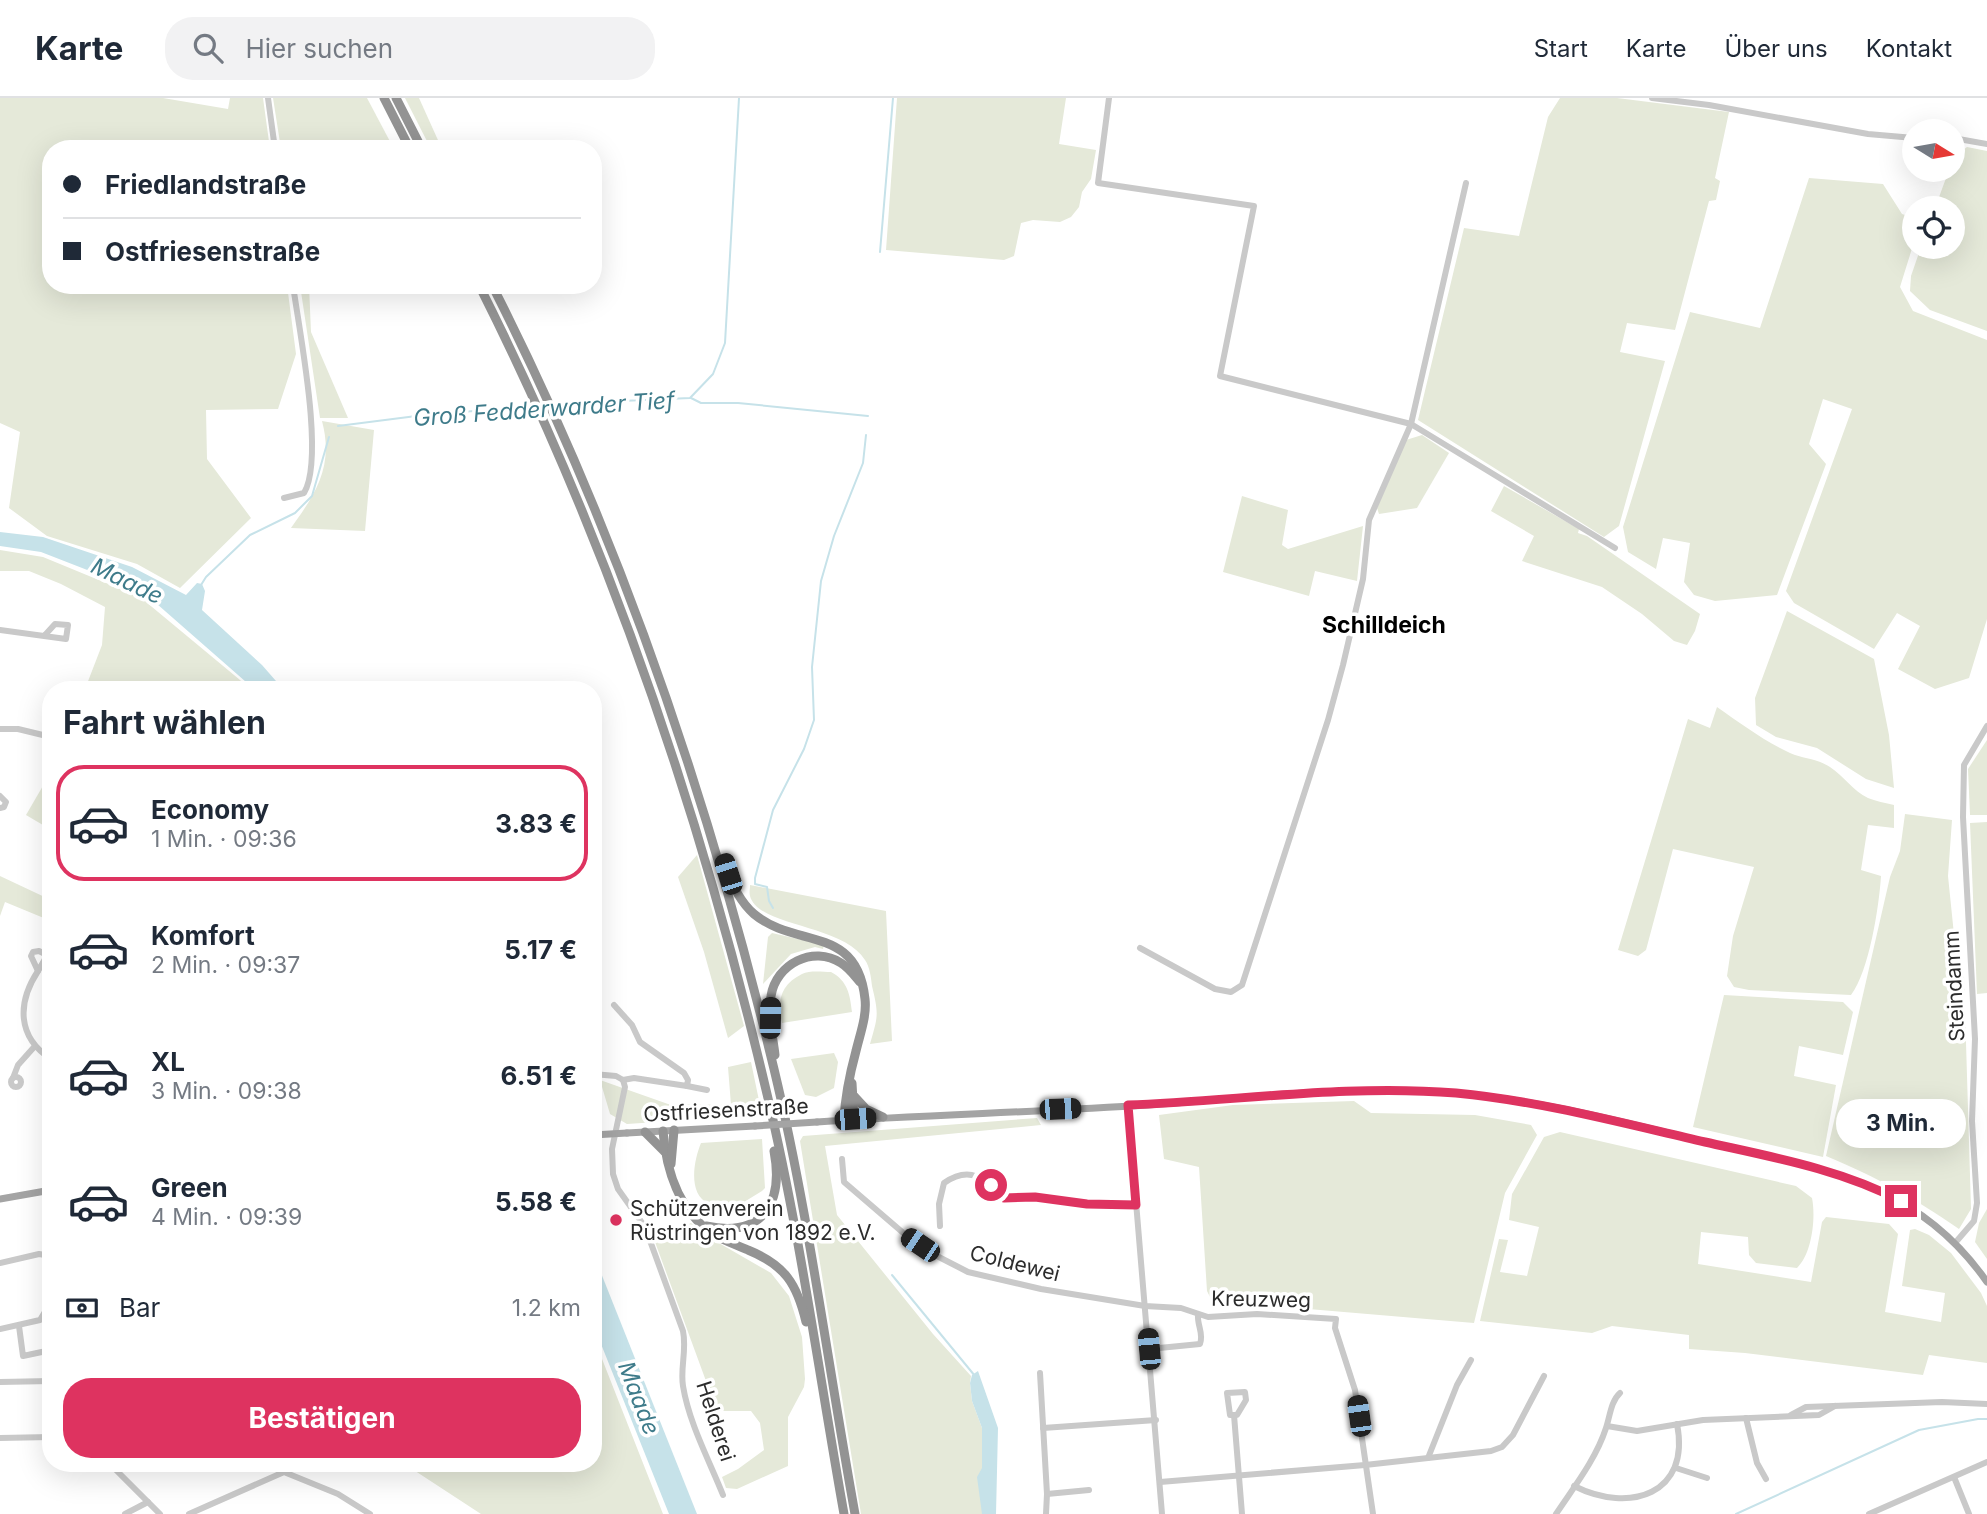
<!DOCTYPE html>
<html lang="de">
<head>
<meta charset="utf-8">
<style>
	:root { --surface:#fff; --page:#f2f2f3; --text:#1f2937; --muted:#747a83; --line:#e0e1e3; --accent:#de3360 }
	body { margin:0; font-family:Inter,sans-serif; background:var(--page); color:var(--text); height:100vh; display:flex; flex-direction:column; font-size:26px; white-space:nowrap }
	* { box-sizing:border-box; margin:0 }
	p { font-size:23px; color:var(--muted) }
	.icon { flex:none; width:38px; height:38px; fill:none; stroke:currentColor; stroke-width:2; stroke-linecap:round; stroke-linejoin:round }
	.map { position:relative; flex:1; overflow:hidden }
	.panel { position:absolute; left:42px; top:583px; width:560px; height:791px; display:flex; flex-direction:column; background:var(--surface); border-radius:28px; box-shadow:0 7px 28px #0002 }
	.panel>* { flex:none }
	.top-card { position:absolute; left:42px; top:42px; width:560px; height:154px; border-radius:28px; box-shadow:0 7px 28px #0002; display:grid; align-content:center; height:154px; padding:0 21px; background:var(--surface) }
	.needle { width:46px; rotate:101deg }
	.fabs { position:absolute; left:1902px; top:21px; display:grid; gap:14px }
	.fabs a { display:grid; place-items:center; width:63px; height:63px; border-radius:50%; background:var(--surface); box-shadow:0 7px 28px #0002; font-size:35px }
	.end { position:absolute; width:32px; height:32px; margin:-16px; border:9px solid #de3360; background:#fff; box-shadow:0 0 0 4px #fff }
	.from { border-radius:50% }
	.bubble { position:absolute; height:49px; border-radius:24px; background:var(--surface); box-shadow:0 7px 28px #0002; font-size:23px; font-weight:700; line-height:49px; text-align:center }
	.car { position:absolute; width:21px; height:42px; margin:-21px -10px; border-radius:9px; box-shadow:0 0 5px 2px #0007; background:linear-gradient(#222 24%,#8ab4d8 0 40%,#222 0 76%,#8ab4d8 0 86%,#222 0) }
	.top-card b { display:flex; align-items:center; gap:24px; height:66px; font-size:26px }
	.top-card b+b { border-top:2px solid var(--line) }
	.top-card i { width:18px; height:18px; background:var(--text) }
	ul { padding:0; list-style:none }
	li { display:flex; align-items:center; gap:21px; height:116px; margin:0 14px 10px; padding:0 7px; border:4px solid transparent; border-radius:28px }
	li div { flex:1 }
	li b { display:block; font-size:26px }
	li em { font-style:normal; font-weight:700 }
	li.current { border-color:var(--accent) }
	li>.icon { width:63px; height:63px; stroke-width:1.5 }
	h2 { padding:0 21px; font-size:32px; line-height:84px }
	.pay { display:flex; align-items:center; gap:18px; height:77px; padding:0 21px; font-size:26px }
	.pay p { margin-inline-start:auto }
	.cta { display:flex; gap:14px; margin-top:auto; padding:14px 21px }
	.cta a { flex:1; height:80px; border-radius:28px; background:var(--accent); color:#fff; font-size:28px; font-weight:700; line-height:80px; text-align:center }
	header { display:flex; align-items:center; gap:42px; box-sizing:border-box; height:98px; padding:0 35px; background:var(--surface); border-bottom:2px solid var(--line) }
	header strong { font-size:33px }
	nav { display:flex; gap:38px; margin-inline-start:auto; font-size:24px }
	.search { width:490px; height:63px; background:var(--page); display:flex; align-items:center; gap:18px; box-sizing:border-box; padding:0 24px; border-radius:28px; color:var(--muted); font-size:26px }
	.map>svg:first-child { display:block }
	.green { fill:#e5e9d9 }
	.water { fill:#c6e2e9 }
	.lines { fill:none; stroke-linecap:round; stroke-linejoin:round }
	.stream { stroke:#c6e2e9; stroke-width:2 }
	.minor { stroke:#c9c9c9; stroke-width:6 }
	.major { stroke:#a4a4a4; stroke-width:7 }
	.highway { stroke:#939393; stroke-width:9 }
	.major-bridge { stroke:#a4a4a4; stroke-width:7 }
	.route { stroke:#de3360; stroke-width:9 }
	.poi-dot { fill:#de3360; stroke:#fff; stroke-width:2.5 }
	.labels { text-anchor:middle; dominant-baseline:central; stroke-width:7; stroke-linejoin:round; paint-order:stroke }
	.street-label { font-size:21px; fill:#2c2c2c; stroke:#fff }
	.poi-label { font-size:21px; fill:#2c2c2c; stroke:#fff; text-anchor:start }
	.water-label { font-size:23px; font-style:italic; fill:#3e7b8a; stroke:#fff }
	.neighbourhood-label { font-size:23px; font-weight:bold; fill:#000; stroke:#fff }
</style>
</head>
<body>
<header>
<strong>Karte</strong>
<div class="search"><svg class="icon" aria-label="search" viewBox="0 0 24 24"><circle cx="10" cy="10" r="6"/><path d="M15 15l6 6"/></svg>Hier suchen</div>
<nav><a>Start</a><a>Karte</a><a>Über uns</a><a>Kontakt</a></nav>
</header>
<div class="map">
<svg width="1987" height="1416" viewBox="0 0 1987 1416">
	<rect width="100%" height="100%" fill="#fff"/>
	<!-- green -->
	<g class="green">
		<path d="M0 0H163L228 11 230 0H263L270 51H51V187H287L296 256 278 311 206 312 207 361 251 420 180 490 137 466 47 438 9 410 20 334 0 325Z"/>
		<path d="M273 0H367L394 51H281Z"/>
		<path d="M405 0H419L442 51H431Z"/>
		<path d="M897 0H1066L1059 46 1096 52 1091 81 1082 94 1079 109 1071 119 1060 124 1033 122 1021 125 1014 158 1004 162 886 152Z"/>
		<path d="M1560 0H1617L1729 14 1715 80 1720 83 1716 102 1709 103 1675 232 1627 225 1620 254 1665 263 1619 428 1604 439 1418 322 1464 130 1519 138 1548 19Z"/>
		<path d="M1967 49 1987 53V233L1930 212 1910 193 1911 178 1921 149H1953V110H1935L1949 72H1953V60Z"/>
		<path d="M1809 80 1883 86 1902 116 1914 120V144L1900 189 1913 213 1987 242V521L1969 580 1935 591 1898 571 1920 528 1897 515 1874 551 1794 505 1786 493 1852 311 1823 301 1809 346 1826 366 1777 497 1715 503 1694 497 1684 484 1690 445 1663 440 1656 471 1628 454 1623 429 1690 214 1760 230Z"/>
		<path d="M300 187H309L311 234 348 320H320Z"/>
		<path d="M322 323 374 332 365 433 291 430C316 395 334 368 322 323Z"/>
		<path d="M1422 337 1449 355 1417 410 1379 416 1377 410 1406 342Z"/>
		<path d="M1504 388 1579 431 1578 435 1587 438 1700 516 1695 533 1687 547 1674 543 1642 516 1602 489 1522 463 1534 438 1491 413Z"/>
		<path d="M1242 398 1288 412 1282 447 1288 451 1363 428 1357 483 1315 473 1309 498 1223 474Z"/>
		<path d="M0 452 43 459 140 499 240 582 249 591 192 589 182 592 85 591 102 547 105 509 61 486 29 473H0Z"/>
		<path d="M1787 513 1874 561 1889 637 1894 690 1866 681 1817 650 1776 639 1756 627 1755 600Z"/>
		<path d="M1717 609C1740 625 1764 643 1790 655 1803 661 1816 660 1830 669 1844 678 1853 693 1868 700 1875 703 1886 705 1894 707V730L1868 727 1861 772 1881 778C1879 809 1869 873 1851 897L1749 892 1734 889 1727 878 1733 838 1754 769 1673 751 1646 852 1638 858 1618 852 1688 621 1710 630Z"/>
		<path d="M1987 642V717H1970L1968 671Z"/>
		<path d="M51 674V727L48 730 26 717Z"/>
		<path d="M1905 716 1952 722 1948 778 1957 866 1964 878 1971 1111 1959 1131C1914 1100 1877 1079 1826 1058L1890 779 1900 753Z"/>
		<path d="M1987 724V895L1977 896 1970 725Z"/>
		<path d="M697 757 744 928 728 940 704 854 678 779Z"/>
		<path d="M0 778 51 802V823L5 804 0 818Z"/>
		<path d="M750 787 886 813 892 943 870 946C878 918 879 917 872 888 871 880 870 869 865 862 843 826 758 829 750 798 749 794 750 791 750 787Z"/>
		<path d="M772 835 824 847 823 851 815 849 791 856 763 886 768 839Z"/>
		<path d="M831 874C848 883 850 897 852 914L782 925C777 903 780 887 802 876 810 872 823 874 831 874Z"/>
		<path d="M1724 897 1843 904 1853 914 1843 957 1799 948 1794 978 1836 987 1823 1059 1693 1029Z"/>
		<path d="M834 955 838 964 834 990 816 999 805 997 791 961Z"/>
		<path d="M751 964 762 1017 627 1026 610 1016 600 982 668 1006 731 1007 728 969Z"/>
		<path d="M1354 1003 1371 1015 1475 1017 1531 1027 1537 1037 1505 1095 1474 1225 1212 1203 1207 1193 1199 1069 1164 1061 1159 1017 1233 1007Z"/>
		<path d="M1037 1020 1041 1027 825 1048 837 1117 933 1236 971 1278 970 1285 972 1303 982 1330V1416H861L800 1043 803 1038Z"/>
		<path d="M1560 1034 1796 1088 1812 1100C1816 1120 1812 1156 1797 1170L1756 1165 1749 1157 1748 1139 1701 1134 1698 1166 1811 1184 1822 1124 1826 1119 1889 1126 1898 1136 1885 1214 1941 1224 1945 1195 1902 1188 1910 1132 1915 1131 1929 1137 1951 1155 1981 1195 1987 1208V1265L1929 1257 1923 1277 1745 1255 1689 1251V1237L1612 1228 1592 1235 1480 1223 1499 1141 1508 1142 1500 1174 1527 1178 1539 1129 1509 1122 1512 1096 1544 1039Z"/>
		<path d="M762 1041 765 1090 762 1093 731 1112C724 1110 716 1109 709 1106 687 1096 694 1062 701 1045Z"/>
		<path d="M1987 1111V1161L1975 1144 1979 1125Z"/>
		<path d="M691 1125 705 1137 771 1175 789 1198 802 1239 805 1281 804 1289 788 1319V1368L737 1391 726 1390 722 1379 738 1371 764 1352 760 1325 751 1313H717L655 1144Z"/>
		<path d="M593 1238 663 1416H481L403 1365H593Z"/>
	</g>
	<!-- water -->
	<g class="water">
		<path d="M0 434 43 439 132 469 186 497 197 485 202 486 205 493 202 512 262 567 283 591H254L157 506 131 489 41 454 0 448Z"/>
		<path d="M593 1156V1155L697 1416H669L593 1226Z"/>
		<path d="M978 1273 998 1330 996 1416H982L977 1379 982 1370V1330L972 1303 970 1285 972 1277Z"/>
	</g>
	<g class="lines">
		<!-- stream -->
		<g class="stream">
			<path d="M880 154 893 0"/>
			<path d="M691 300 701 305H738L868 318"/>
			<path d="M552 306 690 300 713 276 725 245 739 0"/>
			<path d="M338 328 432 316 532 309"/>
			<path d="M201 487 206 479 250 437 295 415 312 398 329 339"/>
			<path d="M773 810 769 803 767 789 755 786V780L773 712 804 651 814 622 812 569 821 483 834 438 863 365 866 337"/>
			<path d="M892 1177 975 1278"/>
			<path d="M1736 1416 1919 1332 1978 1321H1987"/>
		</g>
		<!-- minor -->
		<g class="minor">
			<path d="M268 0 275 51"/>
			<path d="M1109 0 1098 85 1254 108 1220 278 1411 326 1615 450"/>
			<path d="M1652 0 1709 7 1868 36 1914 40"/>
			<path d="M1953 40 1987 46"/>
			<path d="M284 400 304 395C325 360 299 232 293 187"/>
			<path d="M0 532 66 541 68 527 55 526 45 537"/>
			<path d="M0 631H18L51 639"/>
			<path d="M0 698 6 704 4 709 0 710"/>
			<path d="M1140 850 1215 891 1231 894 1242 887 1328 622 1343 567 1363 481 1369 422 1411 326 1466 85"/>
			<path d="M39 853 45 856V861L38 873 31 858 33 854Z"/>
			<path d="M38 873C17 905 17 939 51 961"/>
			<path d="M593 976 616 978 623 982 634 980 687 988 688 982 684 975 640 944 632 927 614 907"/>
			<circle cx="16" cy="984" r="5"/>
			<path d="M13 980 18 967 35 948"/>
			<path d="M623 982 625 989 612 1051 613 1076 618 1091 645 1129 683 1233C687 1252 680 1270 683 1288 689 1325 709 1362 723 1397"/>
			<path d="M687 988 707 992"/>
			<path d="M1128 1008 1162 1416"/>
			<path d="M842 1061 844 1084 908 1139 933 1156 968 1174 1041 1191 1145 1208 1181 1210 1208 1219 1257 1216 1336 1221 1335 1230 1355 1292 1373 1416"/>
			<path d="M940 1128 939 1106 944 1085C970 1067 984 1080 1004 1100L1035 1099 1087 1106 1136 1107"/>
			<path d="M1955 1145 1974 1123 1977 1105 1972 1023 1975 941 1963 719 1964 667 1987 628"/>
			<path d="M0 1165 39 1156 51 1158"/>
			<path d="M19 1228 23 1258 51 1252"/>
			<path d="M0 1231 40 1222 49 1207 51 1193"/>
			<path d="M1149 1251 1200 1246C1204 1236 1197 1227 1198 1217"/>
			<path d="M1040 1275 1047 1396 1046 1416"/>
			<path d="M0 1284 51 1283"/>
			<path d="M1234 1317H1237L1246 1302 1245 1294 1227 1295 1230 1317H1234L1242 1416"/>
			<path d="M1791 1317 1806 1309 1942 1304 1987 1306"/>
			<path d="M1746 1320 1757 1365 1766 1381"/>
			<path d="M1607 1328 1637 1333 1703 1322 1819 1317 1835 1308"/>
			<path d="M1043 1330 1156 1322"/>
			<path d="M0 1340 51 1339"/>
			<path d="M1428 1360 1457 1287 1471 1262"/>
			<path d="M109 1365 160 1416"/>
			<path d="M1676 1370 1707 1380"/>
			<path d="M1954 1379 1969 1416"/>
			<path d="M1160 1384 1365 1367 1491 1353 1502 1349 1513 1337 1544 1278"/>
			<path d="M1574 1388C1630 1416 1691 1396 1677 1326"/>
			<path d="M1047 1396 1089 1392"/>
			<path d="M125 1416 148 1404"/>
			<path d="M189 1416 284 1374 338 1396 370 1416"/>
			<path d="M1556 1416C1574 1389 1596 1361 1606 1330 1610 1318 1611 1303 1620 1295"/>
			<path d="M1869 1416 1987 1364"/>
		</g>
		<!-- major -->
		<g class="major">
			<path d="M817 1024C927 1017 1038 1014 1148 1007 1249 1000 1351 987 1453 995 1543 1002 1630 1026 1718 1047 1827 1072 1918 1085 1987 1184"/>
			<path d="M627 1035 755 1028"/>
			<path d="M0 1101 51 1092"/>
		</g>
		<!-- highway -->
		<g class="highway">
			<path d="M384 0 410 51"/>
			<path d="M396 0 422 51"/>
			<path d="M479 187C609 445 701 715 767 996 800 1135 819 1276 844 1416"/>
			<path d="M492 187C618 435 709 701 774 971 809 1117 828 1268 855 1416"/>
			<path d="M725 766C731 785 739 803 754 816 796 851 857 826 865 901 867 918 860 936 856 953 850 975 845 999 844 1022"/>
			<path d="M775 957C773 938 767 917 771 898 776 866 813 847 841 865 849 870 854 877 860 884"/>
			<path d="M852 985 854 1021"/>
			<path d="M854 998 866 1011 883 1019"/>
			<path d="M663 1033C666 1072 679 1113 713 1136 724 1143 737 1147 748 1152 785 1167 797 1186 806 1224"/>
			<path d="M645 1034 664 1053"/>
			<path d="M671 1066 674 1032"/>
			<path d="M706 1128C762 1140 784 1106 774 1053"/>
		</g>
		<!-- major-bridge -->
		<g class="major-bridge">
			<path d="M755 1028 817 1024"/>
			<path d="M593 1037 627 1035"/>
		</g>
	</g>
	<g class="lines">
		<!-- route -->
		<path class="route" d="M991 1087 1004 1100 1035 1099 1087 1106 1136 1107 1128 1007C1237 1003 1346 986 1456 995 1540 1003 1622 1025 1705 1044 1772 1059 1840 1071 1901 1103"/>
	</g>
	<!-- markers -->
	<circle class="poi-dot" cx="616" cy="1122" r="7"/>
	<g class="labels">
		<!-- street labels -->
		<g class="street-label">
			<text transform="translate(1954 888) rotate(-93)">Steindamm</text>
			<text transform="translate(726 1012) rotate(-3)">Ostfriesenstraße</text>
			<text transform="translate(1015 1165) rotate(14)">Coldewei</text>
			<text transform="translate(1261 1201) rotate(1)">Kreuzweg</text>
			<text transform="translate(716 1323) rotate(72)">Helderei</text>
		</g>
		<!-- poi labels -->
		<g class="poi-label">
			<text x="630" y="1110">Schützenverein<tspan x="630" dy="24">Rüstringen von 1892 e.V.</tspan></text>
		</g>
		<!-- water labels -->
		<g class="water-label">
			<text transform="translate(544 311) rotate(-4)">Groß Fedderwarder Tief</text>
			<text transform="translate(127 483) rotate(26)">Maade</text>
			<text transform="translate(639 1300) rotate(69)">Maade</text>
		</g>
		<!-- neighbourhood labels -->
		<g class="neighbourhood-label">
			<text x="1384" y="527">Schilldeich</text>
		</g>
	</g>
</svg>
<div class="fabs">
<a><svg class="needle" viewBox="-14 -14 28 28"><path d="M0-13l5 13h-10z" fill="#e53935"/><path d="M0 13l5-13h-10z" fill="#747a83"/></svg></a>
<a><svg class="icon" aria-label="locate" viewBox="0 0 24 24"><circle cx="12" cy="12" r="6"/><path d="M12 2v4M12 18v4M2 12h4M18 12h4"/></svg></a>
</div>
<i class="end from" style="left:991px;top:1087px"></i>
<i class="end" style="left:1901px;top:1103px"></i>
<div class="bubble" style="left:1836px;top:1001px;width:130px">3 Min.</div>
<i class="car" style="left:728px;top:776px;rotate:342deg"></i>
<i class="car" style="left:770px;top:920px;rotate:1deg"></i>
<i class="car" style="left:1060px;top:1011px;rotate:88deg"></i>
<i class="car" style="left:855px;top:1021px;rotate:86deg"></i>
<i class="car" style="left:920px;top:1147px;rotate:304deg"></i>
<i class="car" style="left:1149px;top:1251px;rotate:355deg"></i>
<i class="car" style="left:1359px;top:1318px;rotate:352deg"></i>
<div class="top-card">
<b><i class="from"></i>Friedlandstraße</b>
<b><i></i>Ostfriesenstraße</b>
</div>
<section class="panel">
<h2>Fahrt wählen</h2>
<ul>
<li class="current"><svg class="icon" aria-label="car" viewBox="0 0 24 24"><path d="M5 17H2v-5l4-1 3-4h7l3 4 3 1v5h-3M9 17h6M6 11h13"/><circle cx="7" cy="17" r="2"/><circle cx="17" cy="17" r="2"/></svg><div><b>Economy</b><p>1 Min. · 09:36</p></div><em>3.83 €</em></li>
<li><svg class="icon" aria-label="car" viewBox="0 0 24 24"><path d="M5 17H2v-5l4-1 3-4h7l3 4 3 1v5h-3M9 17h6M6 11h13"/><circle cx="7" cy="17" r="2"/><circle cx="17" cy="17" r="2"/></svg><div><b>Komfort</b><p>2 Min. · 09:37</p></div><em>5.17 €</em></li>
<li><svg class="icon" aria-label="car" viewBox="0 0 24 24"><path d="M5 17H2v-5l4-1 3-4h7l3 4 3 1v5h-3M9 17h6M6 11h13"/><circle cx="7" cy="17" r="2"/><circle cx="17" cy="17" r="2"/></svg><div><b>XL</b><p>3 Min. · 09:38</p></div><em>6.51 €</em></li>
<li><svg class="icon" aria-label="car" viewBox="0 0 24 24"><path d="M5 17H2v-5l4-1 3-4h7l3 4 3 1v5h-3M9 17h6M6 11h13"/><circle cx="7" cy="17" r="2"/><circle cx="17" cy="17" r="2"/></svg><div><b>Green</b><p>4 Min. · 09:39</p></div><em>5.58 €</em></li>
</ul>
<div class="pay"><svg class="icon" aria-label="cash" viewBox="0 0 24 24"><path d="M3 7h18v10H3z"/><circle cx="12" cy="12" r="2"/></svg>Bar<p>1.2 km</p></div>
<div class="cta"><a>Bestätigen</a></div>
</section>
</div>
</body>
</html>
